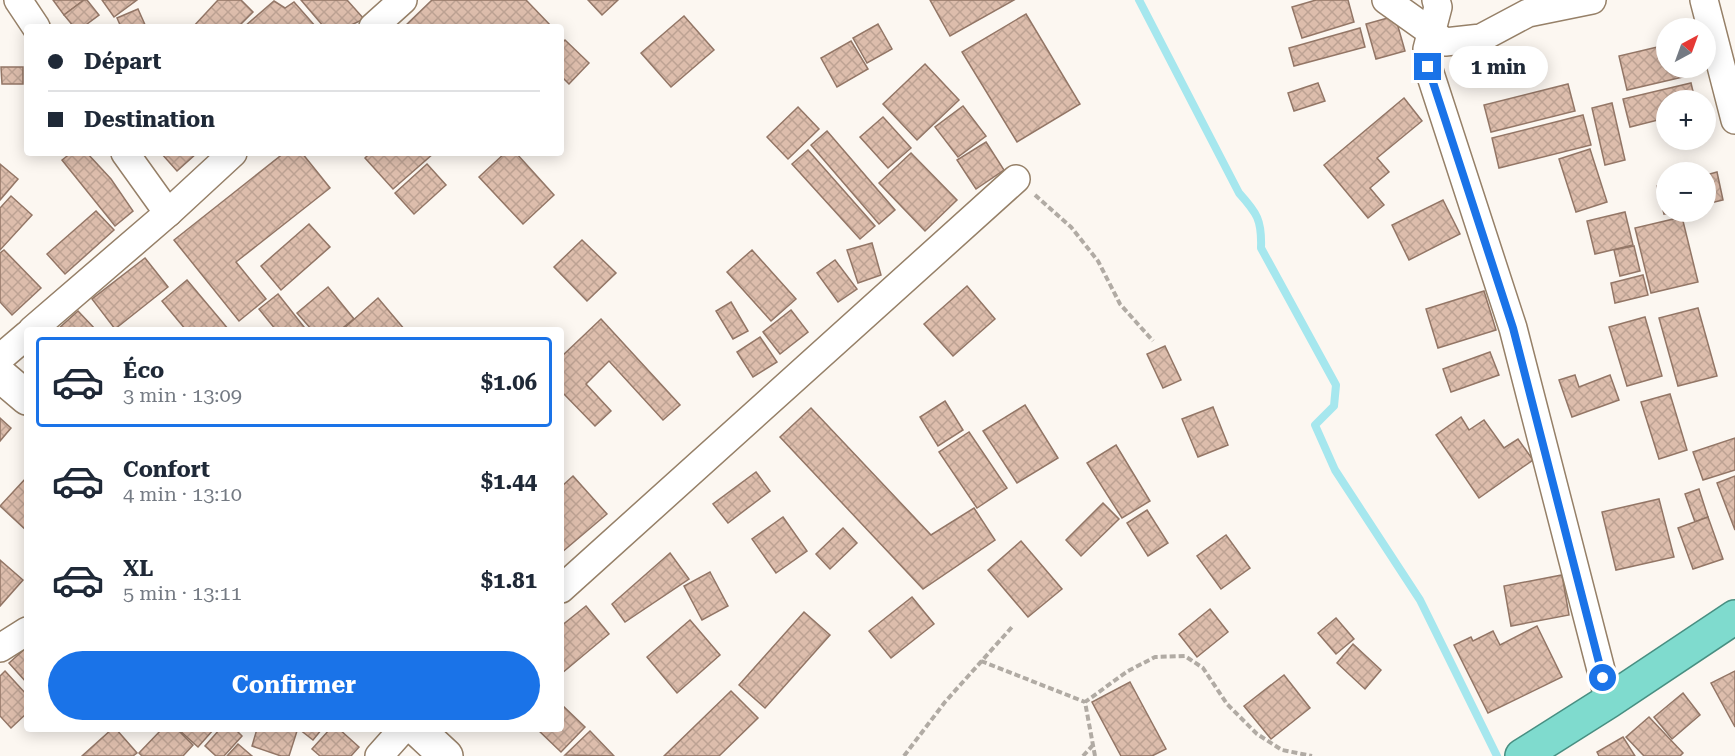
<!DOCTYPE html>
<html lang="fr">
<head>
<meta charset="utf-8">
<style>
	:root { --surface:#fff; --page:#f2f2f3; --text:#1f2937; --muted:#747a83; --line:#e0e1e3; --accent:#1a73e8 }
	body { margin:0; font-family:"Roboto Serif",serif; background:var(--page); color:var(--text); height:100vh; display:flex; flex-direction:column; font-size:22px; white-space:nowrap }
	* { box-sizing:border-box; margin:0 }
	p { font-size:20px; color:var(--muted) }
	.icon { flex:none; width:33px; height:33px; fill:none; stroke:currentColor; stroke-width:2; stroke-linecap:round; stroke-linejoin:round }
	.map { position:relative; flex:1; overflow:hidden }
	.panel { position:absolute; left:24px; top:327px; width:540px; height:405px; display:flex; flex-direction:column; background:var(--surface); border-radius:6px; box-shadow:0 3px 15px #0003 }
	.panel>* { flex:none }
	.banner { position:absolute; left:24px; top:24px; width:540px; height:132px; border-radius:6px; box-shadow:0 3px 15px #0003; display:grid; align-content:center; height:132px; padding:0 24px; background:var(--surface) }
	.needle { width:39px; rotate:41deg }
	.tools { position:absolute; left:1656px; top:18px; display:grid; gap:12px }
	.tools a { display:grid; place-items:center; width:60px; height:60px; border-radius:50%; background:var(--surface); box-shadow:0 3px 15px #0003; font-size:30px }
	.end { position:absolute; width:27px; height:27px; margin:-14px; border:8px solid #1a73e8; background:#fff; box-shadow:0 0 0 3px #fff }
	.from { border-radius:50% }
	.bubble { position:absolute; height:42px; border-radius:21px; background:var(--surface); box-shadow:0 3px 15px #0003; font-size:20px; font-weight:700; line-height:42px; text-align:center }
	.banner b { display:flex; align-items:center; gap:21px; height:57px; font-size:22px }
	.banner b+b { border-top:2px solid var(--line) }
	.banner i { width:15px; height:15px; background:var(--text) }
	ul { padding:10px 0 0; list-style:none }
	li { display:flex; align-items:center; gap:18px; height:90px; margin:0 12px 9px; padding:0 12px; border:3px solid transparent; border-radius:6px }
	li div { flex:1 }
	li b { display:block; font-size:22px }
	li em { font-style:normal; font-weight:700 }
	li.selected { border-color:var(--accent) }
	li>.icon { width:54px; height:54px; stroke-width:1.5 }
	.button { display:flex; gap:12px; margin-top:auto; padding:12px 24px }
	.button a { flex:1; height:69px; border-radius:36px; background:var(--accent); color:#fff; font-size:24px; font-weight:700; line-height:69px; text-align:center }
	.map>svg:first-child { display:block }
	.lines { fill:none; stroke-linecap:round; stroke-linejoin:round }
	.stream { stroke:#a6e7ee; stroke-width:8 }
	.building { fill:url(#building-cross-hatch); stroke:#937666; stroke-width:1.5 }
	.minor-casing { stroke:#968068; stroke-width:30 }
	.tertiary-casing { stroke:#968068; stroke-width:36 }
	.trunk-casing { stroke:#488f82; stroke-width:36 }
	.path { stroke:#b1aba4; stroke-width:4; stroke-dasharray:6 3; stroke-linecap:butt }
	.minor { stroke:#fff; stroke-width:27 }
	.tertiary { stroke:#fff; stroke-width:33 }
	.trunk { stroke:#7fdbce; stroke-width:33 }
	.route { stroke:#1a73e8; stroke-width:8 }
</style>
</head>
<body>
<div class="map">
<svg width="1735" height="756" viewBox="0 0 1735 756">
	<defs>
		<pattern id="building-cross-hatch" width="8" height="8" patternUnits="userSpaceOnUse" patternTransform="scale(1.5)"><rect width="8" height="8" fill="#ddbdac"/><path d="M0 0l8 8M0 8l8-8" fill="none" stroke="#bda293"/></pattern>
	</defs>
	<rect width="100%" height="100%" fill="#fcf7f1"/>
	<g class="lines">
		<!-- stream -->
		<path class="stream" d="M1139 0 1239 193C1257 213 1262 220 1261 248L1336 385 1334 406 1315 425 1335 470 1420 600 1497 756"/>
	</g>
	<!-- building -->
	<g class="building">
		<path d="M53 0H84L64 15Z"/>
		<path d="M84 0H87L99 15 83 27H74L64 15Z"/>
		<path d="M102 0H137L114 17Z"/>
		<path d="M218 0H241L253 12 238 27H193Z"/>
		<path d="M301 0H347L364 19 347 27H324Z"/>
		<path d="M432 0H526L552 27H404Z"/>
		<path d="M588 0H618L602 15Z"/>
		<path d="M930 0H1014L950 36Z"/>
		<path d="M1316 0H1348L1354 22 1302 38 1292 7Z"/>
		<path d="M274 1 285 8 294 2 316 27H244Z"/>
		<path d="M138 9 146 27H121L117 18Z"/>
		<path d="M1026 14 1080 104 1017 142 962 52Z"/>
		<path d="M684 16 714 50 671 87 641 53Z"/>
		<path d="M1395 16 1405 51 1376 59 1366 24Z"/>
		<path d="M878 24 892 49 867 63 853 38Z"/>
		<path d="M1360 28 1365 47 1294 66 1289 48Z"/>
		<path d="M565 40 589 63 569 84 561 76V44Z"/>
		<path d="M851 41 868 69 837 87 821 58Z"/>
		<path d="M1666 45V68H1680L1683 77 1627 90 1619 56Z"/>
		<path d="M925 64 959 100 917 140 883 104Z"/>
		<path d="M1 67H23V84H2Z"/>
		<path d="M1318 83 1325 101 1294 111 1288 93Z"/>
		<path d="M1691 83 1695 100H1666V118L1630 127 1623 99Z"/>
		<path d="M1568 84 1575 111 1491 132 1484 105Z"/>
		<path d="M1404 98 1422 121 1377 158 1389 172 1370 188 1384 205 1368 218 1324 165Z"/>
		<path d="M1612 103 1625 160 1605 165 1592 108Z"/>
		<path d="M963 106 986 136 958 157 935 127Z"/>
		<path d="M798 107 819 129 788 159 767 137Z"/>
		<path d="M1583 115 1591 145 1499 168 1492 138Z"/>
		<path d="M883 117 911 148 888 168 860 137Z"/>
		<path d="M827 131 895 210 879 224 811 145Z"/>
		<path d="M986 142 1004 170 976 189 957 160Z"/>
		<path d="M1590 149 1607 202 1576 212 1559 159Z"/>
		<path d="M808 150 875 226 860 239 792 164Z"/>
		<path d="M71 153H87L111 179 133 211 115 226 62 160Z"/>
		<path d="M161 153H197L177 171Z"/>
		<path d="M284 153H302L330 188 236 262 266 299 239 321 174 240Z"/>
		<path d="M370 153H434L393 189 365 158Z"/>
		<path d="M505 153H516L554 195 523 224 479 177Z"/>
		<path d="M911 153 957 200 925 231 879 183Z"/>
		<path d="M0 164 18 179 0 200Z"/>
		<path d="M427 164 446 185 414 214 395 193Z"/>
		<path d="M1717 172 1723 200 1706 204V175Z"/>
		<path d="M1666 184V212H1674L1664 214 1657 186Z"/>
		<path d="M11 196 32 215 0 250V208Z"/>
		<path d="M1443 200 1460 234 1409 260 1392 225Z"/>
		<path d="M96 211 114 230 65 274 47 254Z"/>
		<path d="M1625 212 1633 245 1595 254 1587 221Z"/>
		<path d="M1682 217 1698 282 1651 293 1635 228Z"/>
		<path d="M309 224 330 247 281 290 261 266Z"/>
		<path d="M582 240 616 273 587 301 554 267Z"/>
		<path d="M872 243 881 275 858 283 847 250Z"/>
		<path d="M1634 246 1640 271 1620 276 1614 250Z"/>
		<path d="M4 250 41 288 12 315 0 302V253Z"/>
		<path d="M752 250 796 299 771 321 727 272Z"/>
		<path d="M145 258 168 287 115 329 92 299Z"/>
		<path d="M835 260 857 289 838 302 817 273Z"/>
		<path d="M1643 275 1648 295 1615 303 1611 283Z"/>
		<path d="M187 280 229 330H186L162 301Z"/>
		<path d="M967 286 995 319 953 356 924 324Z"/>
		<path d="M328 287 354 319 340 330H312L297 313Z"/>
		<path d="M1484 291 1496 330 1438 348 1426 309Z"/>
		<path d="M278 294 304 327 301 330H276L259 309Z"/>
		<path d="M378 298 405 330H342Z"/>
		<path d="M731 302 748 331 733 339 716 311Z"/>
		<path d="M1698 308 1717 376 1678 386 1659 318Z"/>
		<path d="M791 310 808 332 780 354 763 332Z"/>
		<path d="M78 311 96 330H57Z"/>
		<path d="M1645 317 1662 376 1627 386 1609 327Z"/>
		<path d="M601 319 680 405 663 420 609 361 586 384 611 411 595 426 561 391V357Z"/>
		<path d="M760 337 777 362 753 377 737 352Z"/>
		<path d="M1165 346 1181 380 1163 388 1147 354Z"/>
		<path d="M1490 352 1499 375 1451 392 1443 369Z"/>
		<path d="M1575 375 1579 387 1610 375 1619 400 1572 417 1559 380Z"/>
		<path d="M1670 394 1687 450 1659 459 1641 402Z"/>
		<path d="M945 401 963 430 938 446 920 417Z"/>
		<path d="M1025 405 1058 458 1017 483 983 431Z"/>
		<path d="M1213 407 1228 445 1198 457 1182 419Z"/>
		<path d="M811 408 931 535 974 508 995 540 923 589 780 437Z"/>
		<path d="M1461 417 1469 430 1484 420 1504 448 1518 439 1533 460 1479 498 1436 435Z"/>
		<path d="M0 418 11 428 0 441Z"/>
		<path d="M969 432 1007 488 977 508 939 452Z"/>
		<path d="M1735 438V470L1703 480 1693 452Z"/>
		<path d="M1116 445 1150 501 1122 518 1087 463Z"/>
		<path d="M756 472 770 491 728 523 713 504Z"/>
		<path d="M573 476 607 514 561 553V487Z"/>
		<path d="M1735 476V530L1717 483Z"/>
		<path d="M27 477V531L0 506Z"/>
		<path d="M1699 489 1708 517 1695 522 1685 494Z"/>
		<path d="M1659 499 1674 557 1616 570 1602 512Z"/>
		<path d="M1103 503 1119 519 1081 556 1066 540Z"/>
		<path d="M1147 510 1168 543 1148 556 1127 523Z"/>
		<path d="M783 517 807 551 776 573 752 539Z"/>
		<path d="M1708 517 1723 559 1693 569 1678 528Z"/>
		<path d="M843 528 857 543 830 569 816 554Z"/>
		<path d="M1226 535 1250 568 1221 589 1197 556Z"/>
		<path d="M1021 541 1062 589 1028 617 988 570Z"/>
		<path d="M670 553 689 579 625 622 612 604Z"/>
		<path d="M0 560 23 580 0 606Z"/>
		<path d="M710 572 728 606 702 620 684 586Z"/>
		<path d="M1562 575 1569 615 1511 626 1504 586Z"/>
		<path d="M912 597 934 624 891 658 869 631Z"/>
		<path d="M586 606 609 634 561 674V626Z"/>
		<path d="M1210 609 1228 632 1197 657 1179 634Z"/>
		<path d="M804 612 830 635 765 708 739 685Z"/>
		<path d="M1336 618 1354 639 1336 654 1318 633Z"/>
		<path d="M690 620 720 655 677 693 647 657Z"/>
		<path d="M1537 626 1562 677 1488 713 1454 645 1471 637 1473 641 1493 631 1500 645Z"/>
		<path d="M1353 644 1381 670 1365 689 1337 663Z"/>
		<path d="M27 647V683L9 663Z"/>
		<path d="M5 671 27 695V713L11 728 0 716V676Z"/>
		<path d="M1735 671V727L1711 683Z"/>
		<path d="M1284 675 1310 708 1271 739 1244 706Z"/>
		<path d="M1130 682 1166 749 1152 756H1121L1092 702Z"/>
		<path d="M731 691 758 718 719 756H664Z"/>
		<path d="M1683 693 1700 715 1672 739 1654 717Z"/>
		<path d="M561 704 585 727 561 752 537 729H561Z"/>
		<path d="M1649 717 1683 753 1680 756H1644L1626 737Z"/>
		<path d="M112 729H116L137 753 133 756H82Z"/>
		<path d="M162 729H177L193 745 183 756H142L139 753Z"/>
		<path d="M178 729H214L198 747Z"/>
		<path d="M220 729H235L242 736 224 756H216L205 746Z"/>
		<path d="M257 729H290L297 731 289 756H281L252 746Z"/>
		<path d="M299 729H322L313 740Z"/>
		<path d="M330 729H339L359 747 351 756H320L312 749Z"/>
		<path d="M590 731 614 756 565 755Z"/>
		<path d="M1623 737 1635 756H1599L1597 752Z"/>
		<path d="M238 744 252 756H227Z"/>
	</g>
	<g class="lines">
		<!-- minor casing -->
		<g class="minor-casing">
			<g id="minor">
				<path d="M18 0 36 27"/>
				<path d="M1386 0 1445 42 1481 38 1528 13 1592 0"/>
				<path d="M1436 0 1438 7 1427 49 1428 67 1513 328 1609 701"/>
				<path d="M1704 0 1735 120"/>
				<path d="M373 27 403 0"/>
				<path d="M125 153 168 213"/>
				<path d="M32 330 168 213 233 153"/>
				<path d="M0 358 27 335"/>
				<path d="M561 589 1016 179"/>
				<path d="M0 648 27 631"/>
				<path d="M379 756 403 729"/>
			</g>
		</g>
		<!-- tertiary casing -->
		<g class="tertiary-casing">
			<g id="tertiary">
				<path d="M0 375 27 398"/>
				<path d="M417 729 446 756"/>
			</g>
		</g>
		<!-- trunk casing -->
		<g class="trunk-casing">
			<path id="trunk" d="M1522 756 1609 701 1735 617"/>
		</g>
		<!-- path -->
		<g class="path">
			<path d="M1035 195 1071 227 1098 261 1120 304 1153 341"/>
			<path d="M981 661 1085 702"/>
			<path d="M904 756 945 702 1012 627"/>
			<path d="M1083 756 1093 745"/>
			<path d="M1095 756 1085 702 1128 671 1155 657 1185 656 1203 668 1227 704 1257 734 1282 750 1312 756"/>
		</g>
		<!-- minor -->
		<use href="#minor" class="minor"/>
		<!-- tertiary -->
		<use href="#tertiary" class="tertiary"/>
		<!-- trunk -->
		<use href="#trunk" class="trunk"/>
	</g>
	<g class="lines">
		<!-- route -->
		<path class="route" d="M1428 67 1513 328 1603 678"/>
	</g>
</svg>
<div class="tools">
<a><svg class="needle" viewBox="-14 -14 28 28"><path d="M0-13l5 13h-10z" fill="#e53935"/><path d="M0 13l5-13h-10z" fill="#747a83"/></svg></a>
<a>+</a>
<a>−</a>
</div>
<i class="end from" style="left:1603px;top:678px"></i>
<i class="end" style="left:1428px;top:67px"></i>
<div class="bubble" style="left:1449px;top:46px;width:99px">1 min</div>
<div class="banner">
<b><i class="from"></i>Départ</b>
<b><i></i>Destination</b>
</div>
<section class="panel">
<ul>
<li class="selected"><svg class="icon" aria-label="car" viewBox="0 0 24 24"><path d="M5 17H2v-5l4-1 3-4h7l3 4 3 1v5h-3M9 17h6M6 11h13"/><circle cx="7" cy="17" r="2"/><circle cx="17" cy="17" r="2"/></svg><div><b>Éco</b><p>3 min · 13:09</p></div><em>$1.06</em></li>
<li><svg class="icon" aria-label="car" viewBox="0 0 24 24"><path d="M5 17H2v-5l4-1 3-4h7l3 4 3 1v5h-3M9 17h6M6 11h13"/><circle cx="7" cy="17" r="2"/><circle cx="17" cy="17" r="2"/></svg><div><b>Confort</b><p>4 min · 13:10</p></div><em>$1.44</em></li>
<li><svg class="icon" aria-label="car" viewBox="0 0 24 24"><path d="M5 17H2v-5l4-1 3-4h7l3 4 3 1v5h-3M9 17h6M6 11h13"/><circle cx="7" cy="17" r="2"/><circle cx="17" cy="17" r="2"/></svg><div><b>XL</b><p>5 min · 13:11</p></div><em>$1.81</em></li>
</ul>
<div class="button"><a>Confirmer</a></div>
</section>
</div>
</body>
</html>
